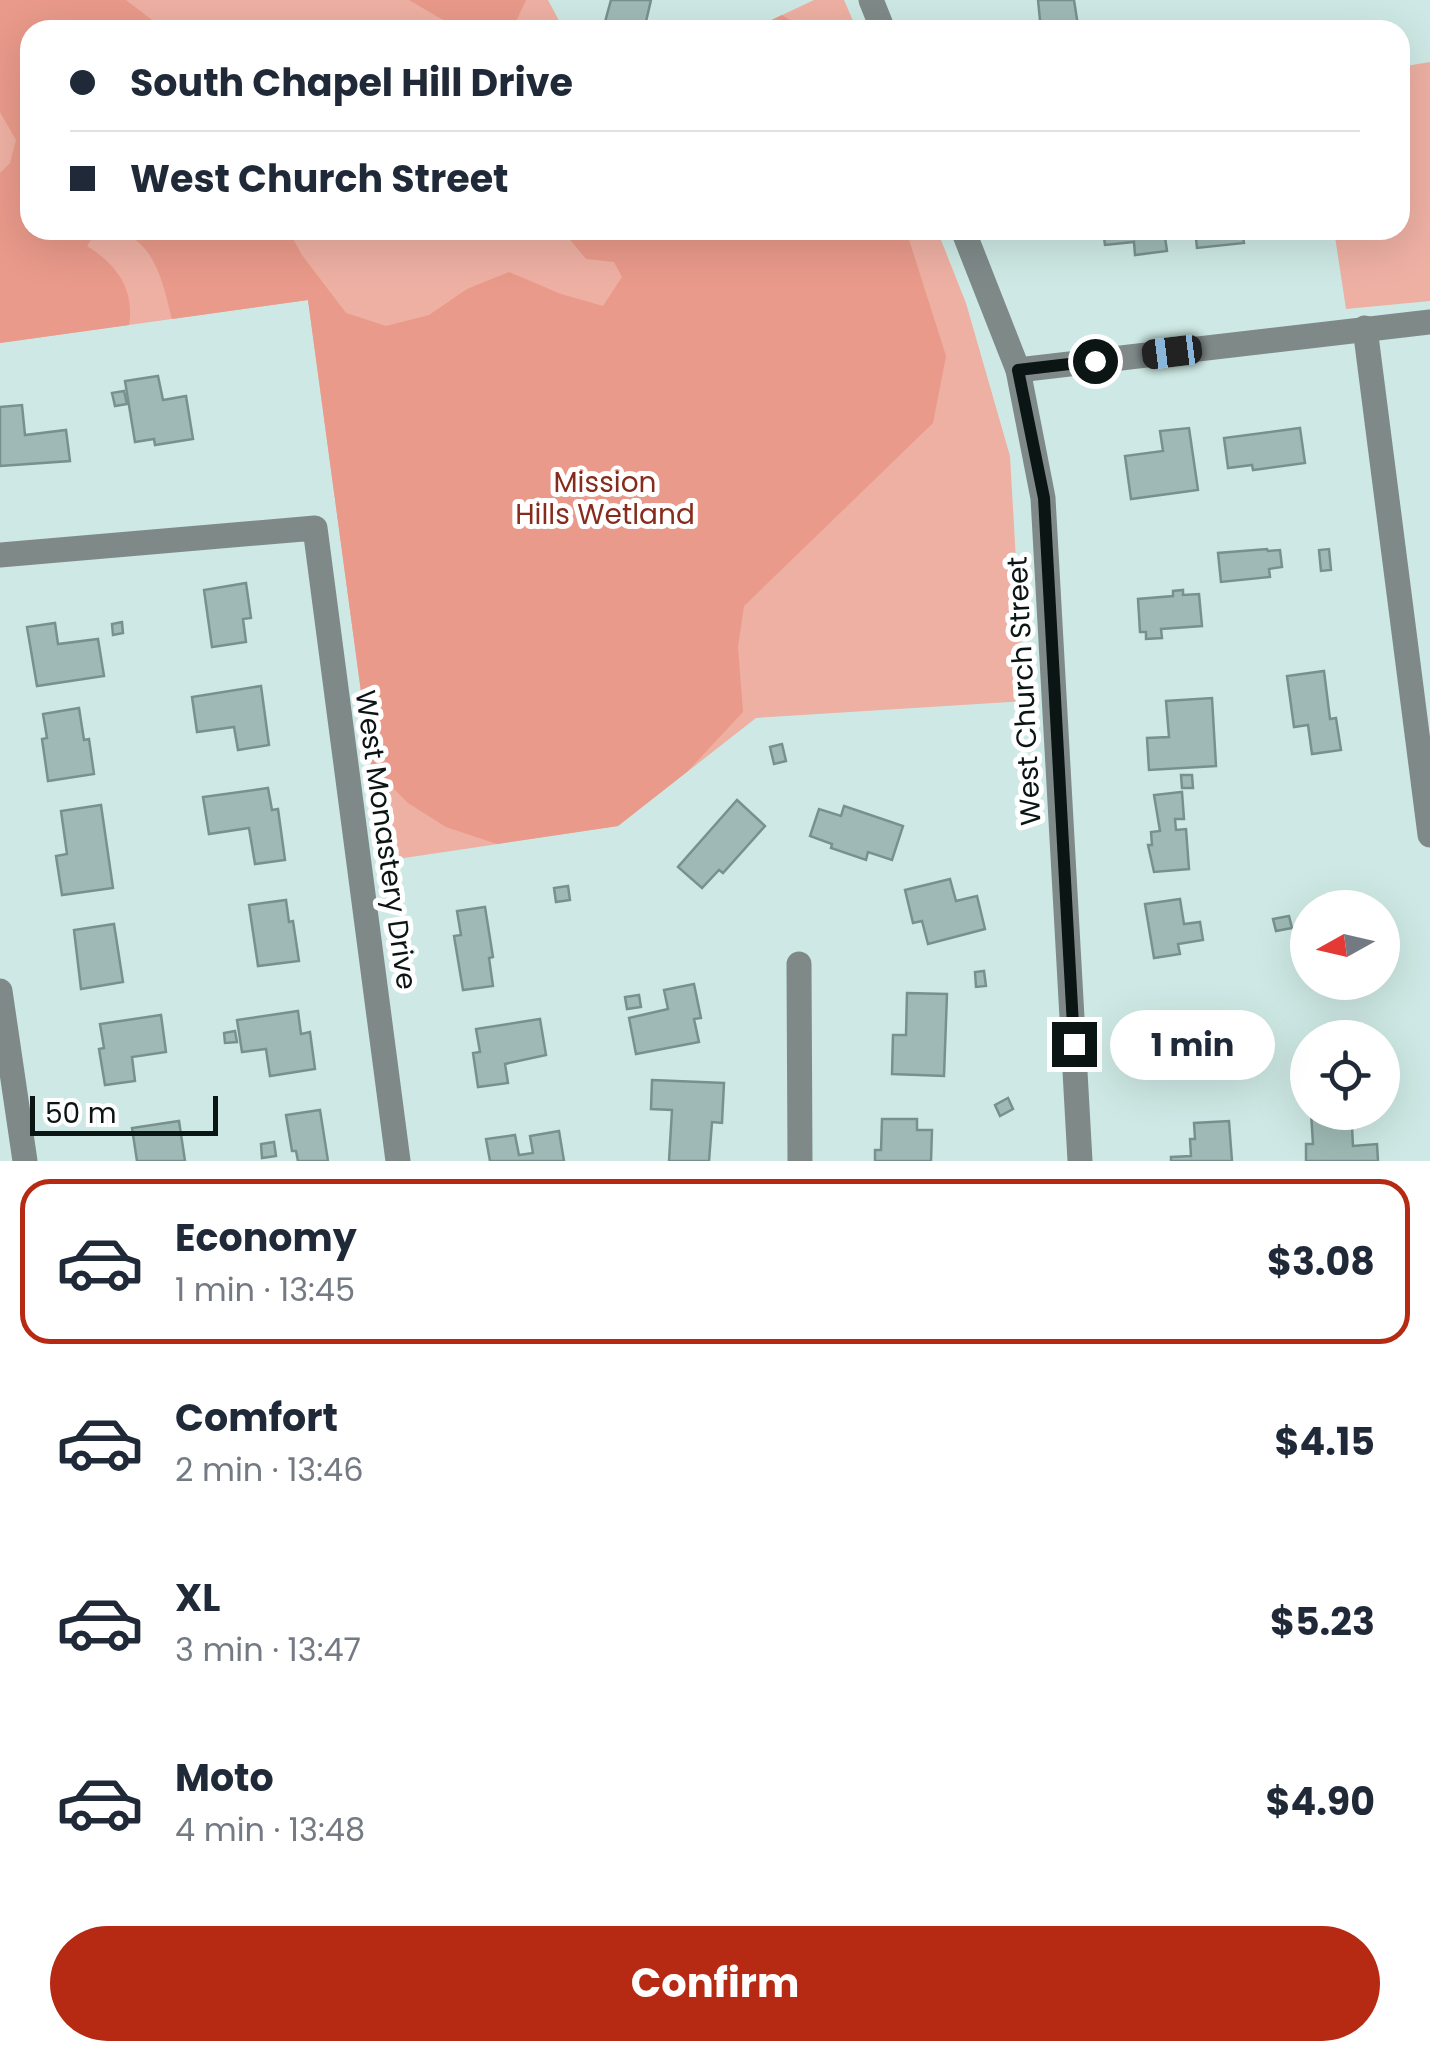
<!DOCTYPE html>
<html lang="en">
<head>
<meta charset="utf-8">
<style>
	:root { --surface:#fff; --page:#f2f2f3; --text:#1f2937; --muted:#747a83; --line:#e0e1e3; --accent:#b62a13 }
	body { margin:0; font-family:Poppins,sans-serif; background:var(--page); color:var(--text); height:100vh; display:flex; flex-direction:column; font-size:38px; white-space:nowrap }
	* { box-sizing:border-box; margin:0 }
	p { font-size:32px; color:var(--muted) }
	.icon { flex:none; width:55px; height:55px; fill:none; stroke:currentColor; stroke-width:2; stroke-linecap:round; stroke-linejoin:round }
	.map { position:relative; height:1161px; overflow:hidden }
	.sheet { display:flex; flex-direction:column; background:var(--surface); flex:1 }
	.sheet>* { flex:none }
	.top-card { position:absolute; left:20px; top:20px; width:1390px; height:220px; border-radius:30px; box-shadow:0 10px 40px #0002; display:grid; align-content:center; height:220px; padding:0 50px; background:var(--surface) }
	.needle { width:65px; rotate:262deg }
	.buttons { position:absolute; left:1290px; top:890px; display:grid; gap:20px }
	.buttons a { display:grid; place-items:center; width:110px; height:110px; border-radius:50%; background:var(--surface); box-shadow:0 10px 40px #0002; font-size:50px }
	.scale { position:absolute; left:30px; bottom:25px; width:188px; box-sizing:border-box; padding-left:10px; border:5px solid #0b1514; border-top:0; font-size:28px; line-height:35px; white-space:nowrap; color:#0b1514; -webkit-text-stroke:8px #fff; paint-order:stroke }
	.end { position:absolute; width:45px; height:45px; margin:-22px; border:12px solid #0b1514; background:#fff; box-shadow:0 0 0 5px #fff }
	.from { border-radius:50% }
	.bubble { position:absolute; height:70px; border-radius:35px; background:var(--surface); box-shadow:0 10px 40px #0002; font-size:32px; font-weight:700; line-height:70px; text-align:center }
	.car { position:absolute; width:30px; height:60px; margin:-30px -15px; border-radius:12px; box-shadow:0 0 8px 2px #0007; background:linear-gradient(#222 24%,#8ab4d8 0 40%,#222 0 76%,#8ab4d8 0 86%,#222 0) }
	.top-card b { display:flex; align-items:center; gap:35px; height:95px; font-size:38px }
	.top-card b+b { border-top:2px solid var(--line) }
	.top-card i { width:25px; height:25px; background:var(--text) }
	ul { padding:18px 0 0; list-style:none }
	li { display:flex; align-items:center; gap:30px; height:165px; margin:0 20px 15px; padding:0 30px; border:5px solid transparent; border-radius:30px }
	li div { flex:1 }
	li b { display:block; font-size:38px }
	li em { font-style:normal; font-weight:700 }
	li.current { border-color:var(--accent) }
	li>.icon { width:90px; height:90px; stroke-width:1.5 }
	.primary-button { display:flex; gap:20px; margin-top:auto; padding:20px 50px }
	.primary-button a { flex:1; height:115px; border-radius:60px; background:var(--accent); color:#fff; font-size:40px; font-weight:700; line-height:115px; text-align:center }
	.map>svg:first-child { display:block }
	.green { fill:#eeb0a3 }
	.forest { fill:#e99a8a }
	.building { fill:#9fbab6; stroke:#78918e; stroke-width:2.5 }
	.lines { fill:none; stroke-linecap:round; stroke-linejoin:round }
	.street { stroke:#7f8a88; stroke-width:25 }
	.route { stroke:#0b1514; stroke-width:12 }
	.labels { text-anchor:middle; dominant-baseline:central; stroke-width:10; stroke-linejoin:round; paint-order:stroke }
	.park-label { font-size:28px; fill:#872b1c; stroke:#fff }
	.street-label { font-size:28px; fill:#0b1514; stroke:#fff }
</style>
</head>
<body>
<div class="map">
<svg width="1430" height="1161" viewBox="0 0 1430 1161">
	<rect width="100%" height="100%" fill="#cee9e5"/>
	<!-- green -->
	<g class="green">
		<path d="M0 0H548L564 30H30V230H937L966 303 1010 456 1024 701 756 718 618 826 384 861 308 300 0 343Z"/>
		<path d="M814 0H844L857 30H750Z"/>
		<path d="M1430 62V301L1346 309 1334 230H1400V67Z"/>
	</g>
	<!-- forest -->
	<g class="forest">
		<path d="M0 0H126L165 30H30V230H288L302 255 346 313 386 326 429 315 467 289 509 272 561 294 603 306 622 277 614 262 586 259 562 230H906L946 356 933 423 744 606 738 647 743 712 688 771 618 826 497 844 446 827 408 803 371 766 308 300 172 319C164 289 158 251 128 235 119 231 105 232 96 232L87 246C116 264 135 289 129 325L0 343V173L10 163 16 140 0 112Z"/>
		<path d="M409 0H526L512 30H460Z"/>
		<path d="M782 15 806 30H750Z"/>
	</g>
	<!-- building -->
	<g class="building">
		<path d="M611 0H651L644 30 605 22Z"/>
		<path d="M1038 0H1074L1078 26 1041 30Z"/>
		<path d="M1103 230H1164L1167 251 1135 255 1134 242 1105 245Z"/>
		<path d="M1195 230H1262L1263 234 1243 237 1244 243 1197 248Z"/>
		<path d="M158 376 163 400 186 396 193 439 155 445 154 439 135 442 125 381Z"/>
		<path d="M124 391 127 404 115 406 112 393Z"/>
		<path d="M22 405 25 435 66 430 70 461 0 466V407Z"/>
		<path d="M1189 428 1198 490 1131 499 1125 456 1163 451 1160 431Z"/>
		<path d="M1300 428 1305 463 1253 470 1252 465 1228 468 1224 438Z"/>
		<path d="M1267 549 1268 551 1280 550 1282 567 1269 569 1270 577 1221 582 1218 553Z"/>
		<path d="M1329 549 1331 570 1321 571 1319 550Z"/>
		<path d="M246 583 251 618 243 619 246 642 212 647 204 590Z"/>
		<path d="M1183 590V595L1199 594 1202 626 1161 629 1162 638 1146 639V632H1140L1138 599 1173 596V591Z"/>
		<path d="M122 622 123 633 113 635 112 624Z"/>
		<path d="M55 623 58 644 98 639 104 676 37 686 27 627Z"/>
		<path d="M1324 671 1330 719 1336 718 1341 750 1312 754 1308 725 1294 727 1287 676Z"/>
		<path d="M261 686 269 745 238 750 234 727 197 732 192 697Z"/>
		<path d="M1212 698 1216 766 1149 770 1147 738 1169 737 1166 701Z"/>
		<path d="M79 708 84 740 89 739 94 774 48 781 42 739 47 738 43 714Z"/>
		<path d="M782 744 786 761 774 764 770 747Z"/>
		<path d="M1181 775H1192L1193 788H1182Z"/>
		<path d="M268 788 272 810 278 809 285 860 255 864 249 828 209 834 203 797Z"/>
		<path d="M1182 792 1184 819H1175L1176 830 1186 829 1189 869 1154 872 1148 845H1152L1151 832 1160 831 1154 795Z"/>
		<path d="M737 800 765 826 723 873 719 870 702 888 678 867Z"/>
		<path d="M101 805 113 888 62 895 56 856 67 854 61 811Z"/>
		<path d="M844 806 903 826 892 860 868 852 866 860 831 848 832 844 810 836 819 809 841 816Z"/>
		<path d="M950 879 956 901 977 896 985 929 928 944 922 921 913 923 905 890Z"/>
		<path d="M568 886 570 900 556 902 554 888Z"/>
		<path d="M1180 899 1184 924 1200 922 1203 940 1178 944 1180 954 1154 958 1145 904Z"/>
		<path d="M286 900 289 922 293 921 299 961 258 966 249 905Z"/>
		<path d="M485 907 493 957 489 958 493 986 463 990 454 936 461 935 457 911Z"/>
		<path d="M1289 916 1292 928 1276 931 1273 919Z"/>
		<path d="M114 924 123 982 81 989 74 930Z"/>
		<path d="M984 971 986 986 976 987 975 972Z"/>
		<path d="M694 984 701 1018 694 1019 699 1042 636 1054 629 1018 668 1009 664 990Z"/>
		<path d="M907 993 947 994 944 1076 892 1074 893 1035H906Z"/>
		<path d="M639 995 641 1007 627 1009 625 997Z"/>
		<path d="M298 1011 301 1034 310 1032 315 1069 270 1076 266 1049 242 1052 237 1020Z"/>
		<path d="M161 1015 166 1052 132 1057 135 1081 105 1085 99 1049 104 1048 100 1024Z"/>
		<path d="M540 1019 546 1055 505 1064 508 1083 478 1087 473 1053 480 1052 476 1029Z"/>
		<path d="M235 1031 237 1042 225 1043 224 1033Z"/>
		<path d="M652 1080 724 1083 722 1123 712 1122 709 1161H669L672 1110 651 1109Z"/>
		<path d="M1008 1098 1013 1109 1000 1116 995 1105Z"/>
		<path d="M320 1110 328 1161H298L296 1151H292L286 1115Z"/>
		<path d="M1311 1112H1356L1357 1127H1352L1353 1146 1377 1144 1378 1161H1306V1144H1313Z"/>
		<path d="M882 1119H917V1130H932L931 1161H875V1150H881Z"/>
		<path d="M179 1121 185 1161H137L132 1128Z"/>
		<path d="M1229 1121 1232 1161H1171V1157L1191 1156 1190 1139H1195L1194 1123Z"/>
		<path d="M559 1131 564 1161H490L486 1139 515 1135 519 1155 533 1153 530 1136Z"/>
		<path d="M274 1142 276 1156 262 1158 261 1144Z"/>
	</g>
	<g class="lines">
		<!-- street -->
		<g class="street">
			<path d="M871 0 883 30"/>
			<path d="M963 230 1018 370 1043 498 1080 1161"/>
			<path d="M1365 328 1430 835"/>
			<path d="M1018 370 1430 322"/>
			<path d="M0 555 315 528 398 1161"/>
			<path d="M799 964 800 1161"/>
			<path d="M0 991 25 1161"/>
		</g>
	</g>
	<g class="lines">
		<!-- route -->
		<path class="route" d="M1074 1044 1044 498 1018 370 1095 361"/>
	</g>
	<g class="labels">
		<!-- park labels -->
		<g class="park-label">
			<text x="605" y="482">Mission<tspan x="605" dy="32">Hills Wetland</tspan></text>
		</g>
		<!-- street labels -->
		<g class="street-label">
			<text transform="translate(1024 691) rotate(-93)">West Church Street</text>
			<text transform="translate(386 840) rotate(82)">West Monastery Drive</text>
		</g>
	</g>
</svg>
<div class="buttons">
<a><svg class="needle" viewBox="-14 -14 28 28"><path d="M0-13l5 13h-10z" fill="#e53935"/><path d="M0 13l5-13h-10z" fill="#747a83"/></svg></a>
<a><svg class="icon" aria-label="locate" viewBox="0 0 24 24"><circle cx="12" cy="12" r="6"/><path d="M12 2v4M12 18v4M2 12h4M18 12h4"/></svg></a>
</div>
<div class="scale">50 m</div>
<i class="end from" style="left:1095px;top:361px"></i>
<i class="end" style="left:1074px;top:1044px"></i>
<div class="bubble" style="left:1110px;top:1010px;width:165px">1 min</div>
<i class="car" style="left:1172px;top:352px;rotate:263deg"></i>
<div class="top-card">
<b><i class="from"></i>South Chapel Hill Drive</b>
<b><i></i>West Church Street</b>
</div>
</div>
<section class="sheet">
<ul>
<li class="current"><svg class="icon" aria-label="car" viewBox="0 0 24 24"><path d="M5 17H2v-5l4-1 3-4h7l3 4 3 1v5h-3M9 17h6M6 11h13"/><circle cx="7" cy="17" r="2"/><circle cx="17" cy="17" r="2"/></svg><div><b>Economy</b><p>1 min · 13:45</p></div><em>$3.08</em></li>
<li><svg class="icon" aria-label="car" viewBox="0 0 24 24"><path d="M5 17H2v-5l4-1 3-4h7l3 4 3 1v5h-3M9 17h6M6 11h13"/><circle cx="7" cy="17" r="2"/><circle cx="17" cy="17" r="2"/></svg><div><b>Comfort</b><p>2 min · 13:46</p></div><em>$4.15</em></li>
<li><svg class="icon" aria-label="car" viewBox="0 0 24 24"><path d="M5 17H2v-5l4-1 3-4h7l3 4 3 1v5h-3M9 17h6M6 11h13"/><circle cx="7" cy="17" r="2"/><circle cx="17" cy="17" r="2"/></svg><div><b>XL</b><p>3 min · 13:47</p></div><em>$5.23</em></li>
<li><svg class="icon" aria-label="car" viewBox="0 0 24 24"><path d="M5 17H2v-5l4-1 3-4h7l3 4 3 1v5h-3M9 17h6M6 11h13"/><circle cx="7" cy="17" r="2"/><circle cx="17" cy="17" r="2"/></svg><div><b>Moto</b><p>4 min · 13:48</p></div><em>$4.90</em></li>
</ul>
<div class="primary-button"><a>Confirm</a></div>
</section>
</body>
</html>
